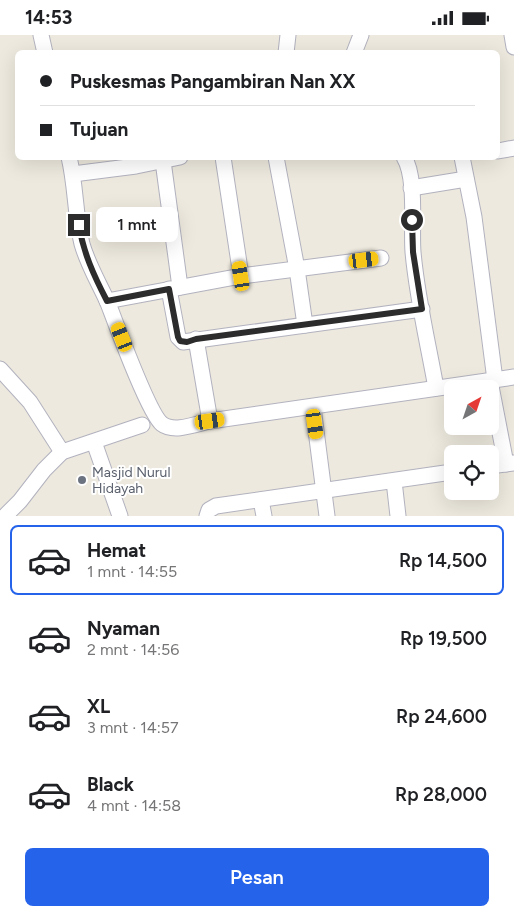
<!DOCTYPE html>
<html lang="id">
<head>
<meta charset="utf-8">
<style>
	:root { --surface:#fff; --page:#f6f6f6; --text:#202124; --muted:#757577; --line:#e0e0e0; --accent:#2563eb }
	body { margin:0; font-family:Figtree,sans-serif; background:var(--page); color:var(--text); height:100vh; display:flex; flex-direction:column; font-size:19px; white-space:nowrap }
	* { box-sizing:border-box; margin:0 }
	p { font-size:16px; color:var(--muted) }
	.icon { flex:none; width:28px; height:28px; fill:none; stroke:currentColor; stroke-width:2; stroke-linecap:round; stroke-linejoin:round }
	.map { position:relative; height:481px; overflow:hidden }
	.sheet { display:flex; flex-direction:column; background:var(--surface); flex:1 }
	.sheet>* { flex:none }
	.top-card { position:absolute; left:15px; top:15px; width:485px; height:110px; border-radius:8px; box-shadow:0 5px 20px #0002; display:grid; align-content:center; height:110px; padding:0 25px; background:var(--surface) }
	.needle { width:32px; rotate:40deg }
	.buttons { position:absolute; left:444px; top:345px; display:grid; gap:10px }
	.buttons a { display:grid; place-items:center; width:55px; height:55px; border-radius:8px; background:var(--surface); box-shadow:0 5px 20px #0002; font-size:25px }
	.end { position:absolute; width:22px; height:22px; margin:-11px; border:6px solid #2c2c2c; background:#fff; box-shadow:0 0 0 2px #fff }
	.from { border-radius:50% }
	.bubble { position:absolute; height:35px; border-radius:8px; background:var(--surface); box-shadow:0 5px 20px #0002; font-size:16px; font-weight:600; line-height:35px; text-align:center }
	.car { position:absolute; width:15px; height:30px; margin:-15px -8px; border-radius:6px; box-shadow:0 0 4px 1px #0007; background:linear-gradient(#f5c518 24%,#345 0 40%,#f5c518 0 76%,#345 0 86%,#f5c518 0) }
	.top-card b { display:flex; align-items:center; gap:18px; height:48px; font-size:19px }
	.top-card b+b { border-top:1px solid var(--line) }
	.top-card i { width:12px; height:12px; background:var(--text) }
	ul { padding:9px 0 0; list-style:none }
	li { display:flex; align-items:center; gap:15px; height:70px; margin:0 10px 8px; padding:0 15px; border:2px solid transparent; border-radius:8px }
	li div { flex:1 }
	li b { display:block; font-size:19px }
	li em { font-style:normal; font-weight:600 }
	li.selected { border-color:var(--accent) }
	li>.icon { width:45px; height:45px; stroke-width:1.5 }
	.primary-button { display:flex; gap:10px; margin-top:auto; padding:10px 25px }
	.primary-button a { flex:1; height:58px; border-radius:8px; background:var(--accent); color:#fff; font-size:20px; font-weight:600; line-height:58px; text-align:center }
	.status { display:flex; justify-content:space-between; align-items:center; height:35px; padding:0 25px; background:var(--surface); direction:ltr }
	.status svg { height:14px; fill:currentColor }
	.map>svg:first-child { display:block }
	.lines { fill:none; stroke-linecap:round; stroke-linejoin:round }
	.street-casing { stroke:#b2b2bf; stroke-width:17 }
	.street { stroke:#fff; stroke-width:15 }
	.route { stroke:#2c2c2c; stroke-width:6 }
	.worship-dot { fill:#6b7280; stroke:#fff; stroke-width:2 }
	.labels { text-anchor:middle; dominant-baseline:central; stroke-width:4; stroke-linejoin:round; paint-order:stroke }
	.worship-label { font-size:14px; fill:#5b616d; stroke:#fff; text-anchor:start }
</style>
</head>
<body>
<div class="status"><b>14:53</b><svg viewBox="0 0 49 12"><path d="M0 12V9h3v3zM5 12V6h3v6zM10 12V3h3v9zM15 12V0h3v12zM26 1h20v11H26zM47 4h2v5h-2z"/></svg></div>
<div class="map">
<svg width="514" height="481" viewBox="0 0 514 481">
	<rect width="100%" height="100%" fill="#ede9de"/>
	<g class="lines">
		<!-- street casing -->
		<g class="street-casing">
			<g id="street">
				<path d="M41 0 45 18"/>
				<path d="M512 0 514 12"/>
				<path d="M286 18 288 0"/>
				<path d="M354 18 361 0"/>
				<path d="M498 116 514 113"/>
				<path d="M69 122C76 151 75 181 82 209 88 230 99 248 108 268 116 289 149 379 162 389 174 398 196 389 210 386L514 342"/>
				<path d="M223 122 241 241"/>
				<path d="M276 122 297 234 305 290"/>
				<path d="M404 122C417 143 411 192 413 217 417 263 428 308 436 353"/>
				<path d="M462 122 474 182 495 345"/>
				<path d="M163 126 180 252"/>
				<path d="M73 139 136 131 180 122"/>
				<path d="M411 153 466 144"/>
				<path d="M169 254 178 302 183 307 422 274"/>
				<path d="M107 266 241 241 381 223"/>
				<path d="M196 304 210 386"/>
				<path d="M0 334 30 367 62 417"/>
				<path d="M490 346 506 429"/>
				<path d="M313 372 327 481"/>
				<path d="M94 407 120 481"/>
				<path d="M490 431 514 428"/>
				<path d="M394 446 398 481"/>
				<path d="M261 465 264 481"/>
				<path d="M5 481 20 466 44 435 62 417 142 390"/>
				<path d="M207 481 209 475 216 471 452 437"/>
			</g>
		</g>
		<!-- street -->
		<use href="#street" class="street"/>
	</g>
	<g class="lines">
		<!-- route -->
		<path class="route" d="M79 190C83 217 94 241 107 266L169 254 178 302 180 306 187 307 196 304 422 274 413 217 412 185"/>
	</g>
	<!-- markers -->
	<circle class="worship-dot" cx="82" cy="445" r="5"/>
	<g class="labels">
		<!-- worship labels -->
		<g class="worship-label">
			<text x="92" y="437">Masjid Nurul<tspan x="92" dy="16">Hidayah</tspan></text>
		</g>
	</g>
</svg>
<div class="buttons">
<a><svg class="needle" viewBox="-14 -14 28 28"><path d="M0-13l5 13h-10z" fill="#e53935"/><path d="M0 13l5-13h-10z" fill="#757577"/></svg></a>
<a><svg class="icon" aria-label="locate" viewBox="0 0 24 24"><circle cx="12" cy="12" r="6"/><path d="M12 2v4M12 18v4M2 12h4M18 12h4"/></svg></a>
</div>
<i class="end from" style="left:412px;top:185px"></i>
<i class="end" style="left:79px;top:190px"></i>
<div class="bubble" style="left:96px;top:172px;width:82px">1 mnt</div>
<i class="car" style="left:364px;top:225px;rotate:83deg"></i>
<i class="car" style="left:241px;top:241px;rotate:351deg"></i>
<i class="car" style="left:122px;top:302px;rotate:338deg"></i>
<i class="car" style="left:210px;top:386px;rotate:82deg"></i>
<i class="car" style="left:315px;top:389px;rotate:172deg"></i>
<div class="top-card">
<b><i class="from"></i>Puskesmas Pangambiran Nan XX</b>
<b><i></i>Tujuan</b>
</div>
</div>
<section class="sheet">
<ul>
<li class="selected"><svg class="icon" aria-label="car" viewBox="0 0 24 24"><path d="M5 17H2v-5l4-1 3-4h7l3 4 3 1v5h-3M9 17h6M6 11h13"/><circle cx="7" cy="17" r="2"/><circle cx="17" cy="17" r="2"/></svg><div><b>Hemat</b><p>1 mnt · 14:55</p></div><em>Rp 14,500</em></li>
<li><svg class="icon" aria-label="car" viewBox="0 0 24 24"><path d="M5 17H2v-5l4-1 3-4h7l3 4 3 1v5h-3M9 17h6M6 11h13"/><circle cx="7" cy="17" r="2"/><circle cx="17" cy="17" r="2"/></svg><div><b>Nyaman</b><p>2 mnt · 14:56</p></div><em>Rp 19,500</em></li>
<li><svg class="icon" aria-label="car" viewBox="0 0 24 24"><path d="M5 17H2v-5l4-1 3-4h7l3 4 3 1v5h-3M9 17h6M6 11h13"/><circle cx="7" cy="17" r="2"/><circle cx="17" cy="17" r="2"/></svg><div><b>XL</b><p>3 mnt · 14:57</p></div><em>Rp 24,600</em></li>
<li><svg class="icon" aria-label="car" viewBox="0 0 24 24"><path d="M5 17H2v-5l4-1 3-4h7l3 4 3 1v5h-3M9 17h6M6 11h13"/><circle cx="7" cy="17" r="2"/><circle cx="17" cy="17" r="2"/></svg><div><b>Black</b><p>4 mnt · 14:58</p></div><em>Rp 28,000</em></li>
</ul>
<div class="primary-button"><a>Pesan</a></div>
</section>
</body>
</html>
